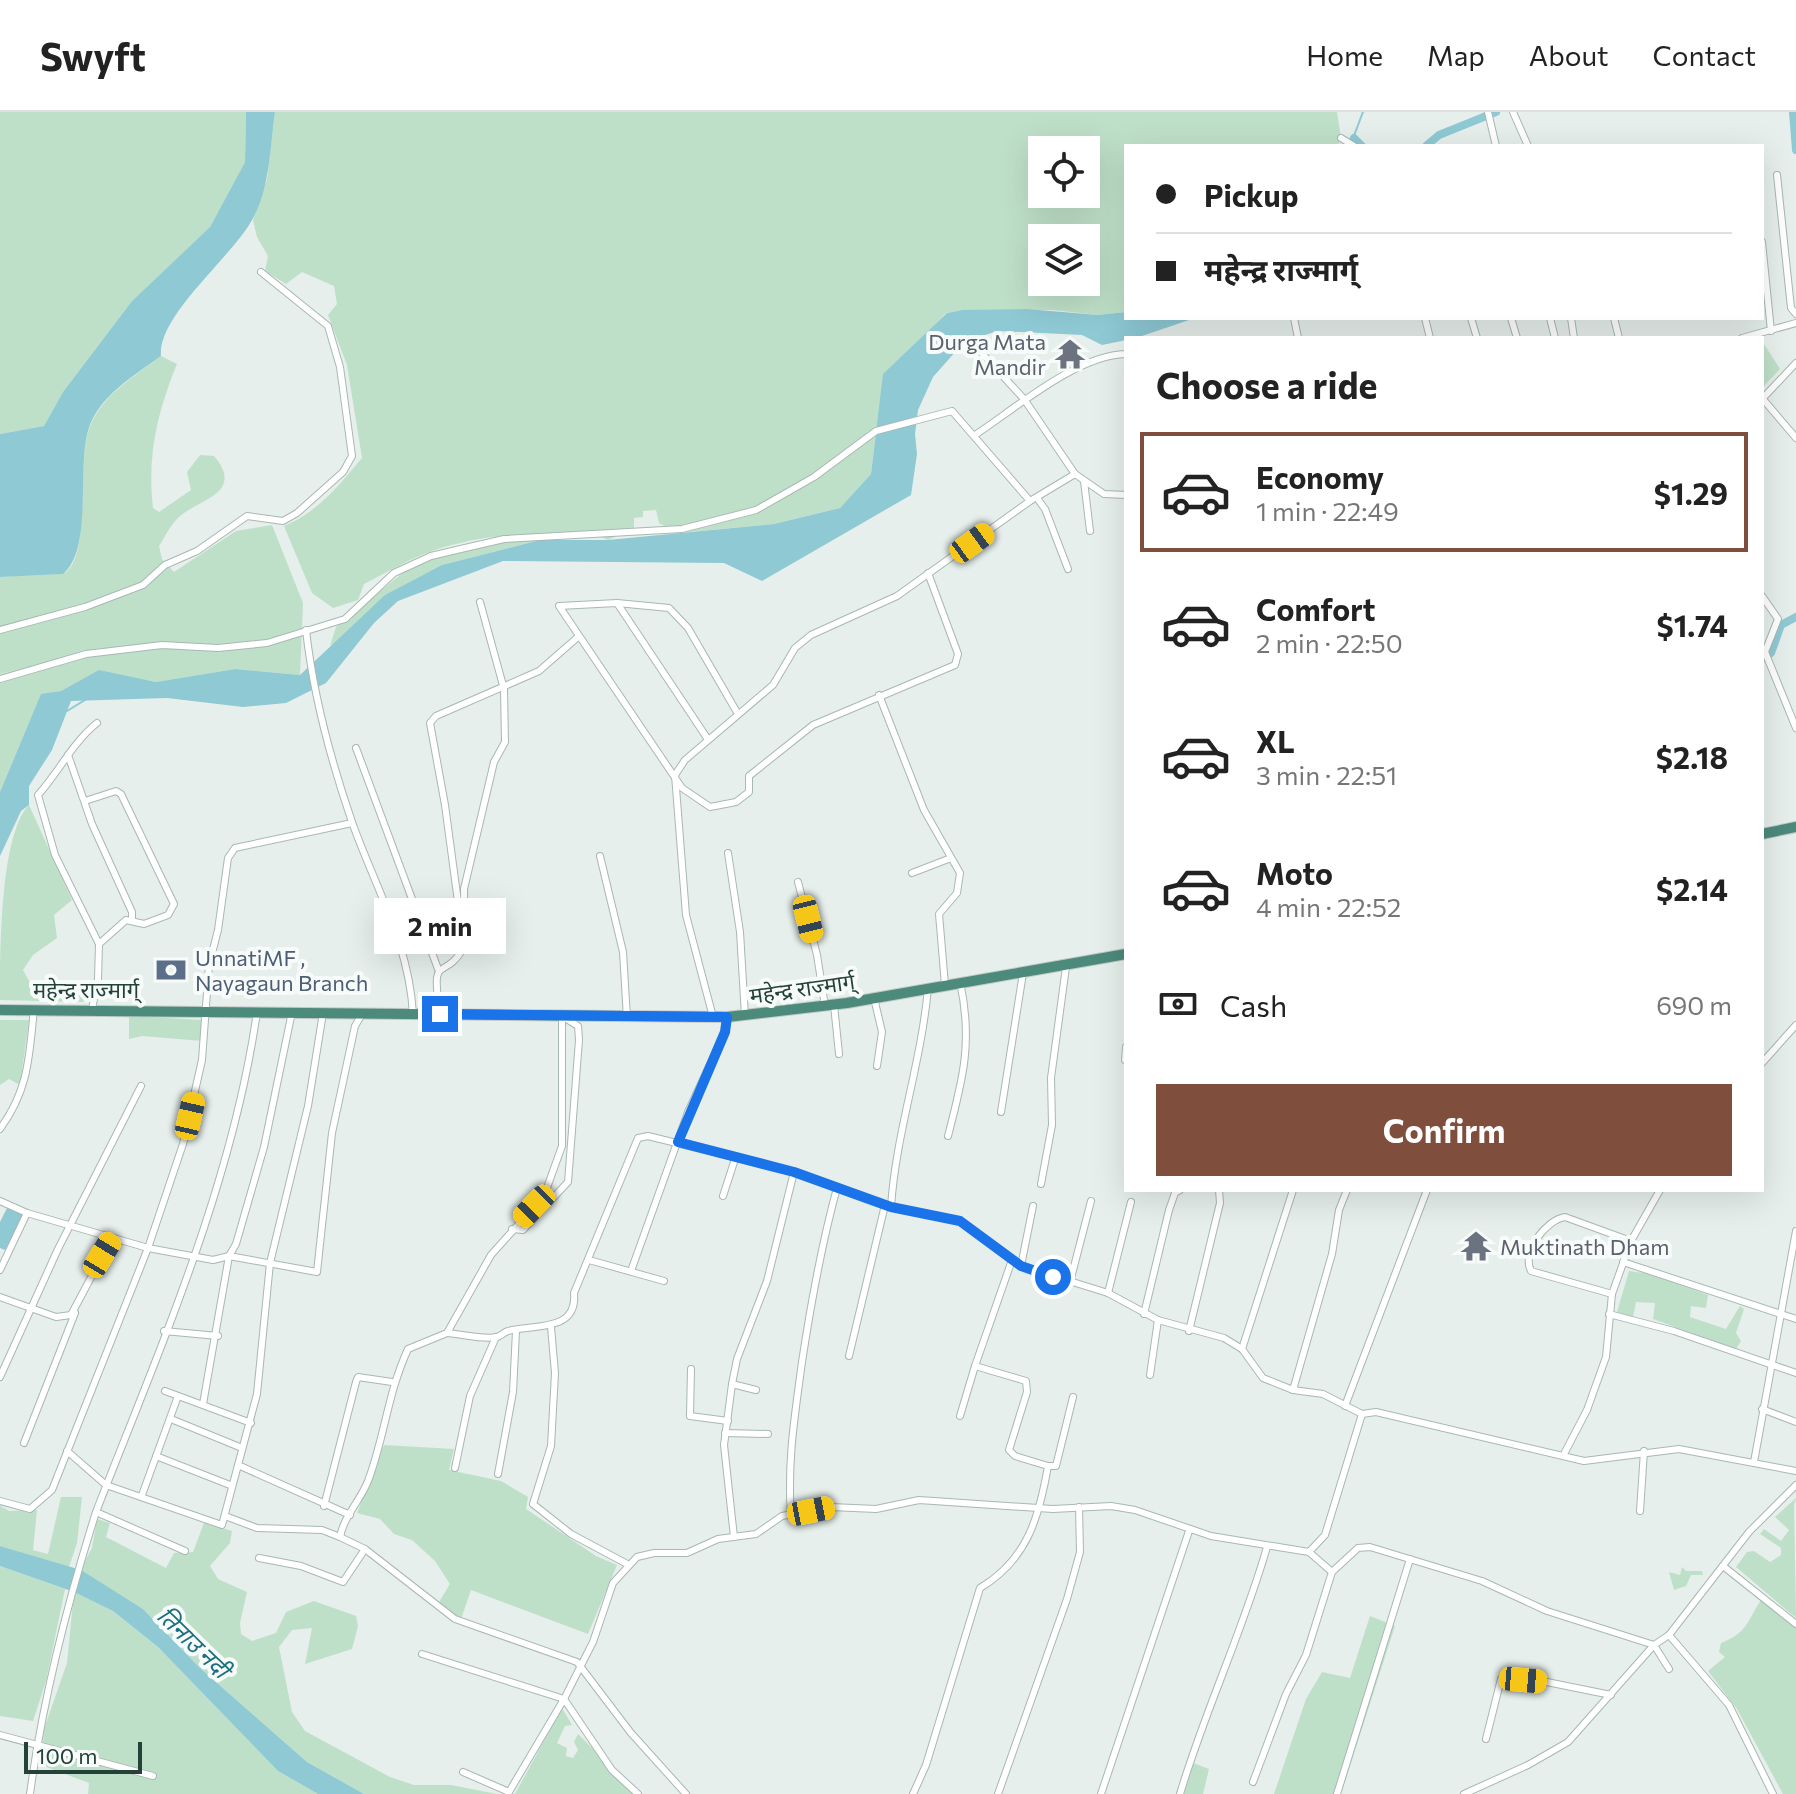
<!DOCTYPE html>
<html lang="en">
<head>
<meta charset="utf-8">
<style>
	:root { --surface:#fff; --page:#f2f2f2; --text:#222; --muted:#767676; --line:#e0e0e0; --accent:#804e3d }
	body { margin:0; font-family:Commissioner,"Noto Sans Devanagari",sans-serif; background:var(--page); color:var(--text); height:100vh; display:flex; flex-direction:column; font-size:30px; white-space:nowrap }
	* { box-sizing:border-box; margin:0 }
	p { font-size:26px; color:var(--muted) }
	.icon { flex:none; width:44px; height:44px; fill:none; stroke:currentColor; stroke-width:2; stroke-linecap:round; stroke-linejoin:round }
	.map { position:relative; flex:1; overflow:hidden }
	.panel { position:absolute; left:1124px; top:224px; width:640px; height:856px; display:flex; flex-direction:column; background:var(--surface); border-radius:0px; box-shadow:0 8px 32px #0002 }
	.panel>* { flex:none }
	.guide { position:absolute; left:1124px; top:32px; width:640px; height:176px; border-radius:0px; box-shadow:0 8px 32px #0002; display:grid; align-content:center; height:176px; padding:0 32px; background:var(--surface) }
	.buttons { position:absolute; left:1028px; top:24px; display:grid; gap:16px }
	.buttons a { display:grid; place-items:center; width:72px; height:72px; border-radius:0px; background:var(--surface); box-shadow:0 8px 32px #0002; font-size:40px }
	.scale { position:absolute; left:24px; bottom:20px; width:118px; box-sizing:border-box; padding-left:8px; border:4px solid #24423a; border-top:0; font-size:22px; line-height:28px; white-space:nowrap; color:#24423a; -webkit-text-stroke:6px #f7fbf9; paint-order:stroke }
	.end { position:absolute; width:36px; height:36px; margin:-18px; border:10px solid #1a73e8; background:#fff; box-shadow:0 0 0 4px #fff }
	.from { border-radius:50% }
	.bubble { position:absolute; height:56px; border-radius:0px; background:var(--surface); box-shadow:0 8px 32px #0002; font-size:26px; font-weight:700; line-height:56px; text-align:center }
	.car { position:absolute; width:24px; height:48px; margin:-24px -12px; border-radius:10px; box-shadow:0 0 6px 2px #0007; background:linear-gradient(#f5c518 24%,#345 0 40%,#f5c518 0 76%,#345 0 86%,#f5c518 0) }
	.guide b { display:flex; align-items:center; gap:28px; height:76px; font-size:30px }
	.guide b+b { border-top:2px solid var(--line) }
	.guide i { width:20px; height:20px; background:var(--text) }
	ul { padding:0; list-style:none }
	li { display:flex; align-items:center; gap:24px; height:120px; margin:0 16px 12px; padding:0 16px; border:4px solid transparent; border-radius:0px }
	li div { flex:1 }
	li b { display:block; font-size:30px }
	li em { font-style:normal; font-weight:700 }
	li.current { border-color:var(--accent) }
	li>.icon { width:72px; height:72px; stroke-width:1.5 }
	h2 { padding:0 32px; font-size:36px; line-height:96px }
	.pay { display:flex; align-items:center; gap:20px; height:88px; padding:0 32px; font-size:30px }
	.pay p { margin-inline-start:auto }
	.button { display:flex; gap:16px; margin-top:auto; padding:16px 32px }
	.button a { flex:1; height:92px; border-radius:0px; background:var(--accent); color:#fff; font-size:32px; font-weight:700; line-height:92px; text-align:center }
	header { display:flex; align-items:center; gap:48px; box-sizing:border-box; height:112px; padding:0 40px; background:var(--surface); border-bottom:2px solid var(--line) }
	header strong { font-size:38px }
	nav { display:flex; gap:44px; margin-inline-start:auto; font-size:28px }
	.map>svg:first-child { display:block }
	.green { fill:#bfe0c8; fill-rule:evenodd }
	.water { fill:#8ec9d4 }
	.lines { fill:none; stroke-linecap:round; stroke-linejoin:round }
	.stream { stroke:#8ec9d4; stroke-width:2 }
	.canal { stroke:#8ec9d4; stroke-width:8 }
	.minor-casing { stroke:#a8b8b2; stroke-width:8 }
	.trunk-casing { stroke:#c2cac8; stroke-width:12 }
	.minor { stroke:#fff; stroke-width:6 }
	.trunk { stroke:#4c8a7c; stroke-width:10 }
	.route { stroke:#1a73e8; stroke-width:10 }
	.labels { text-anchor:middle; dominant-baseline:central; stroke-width:8; stroke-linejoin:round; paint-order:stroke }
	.worship-label { font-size:22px; fill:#5b616d; stroke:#f7fbf9; text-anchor:end }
	.service-label { font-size:22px; fill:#4e5e75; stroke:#f7fbf9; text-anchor:start }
	.street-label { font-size:22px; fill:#24423a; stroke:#f7fbf9 }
	.water-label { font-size:24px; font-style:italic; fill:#1c6f80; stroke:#f7fbf9 }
</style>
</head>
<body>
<header>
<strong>Swyft</strong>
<nav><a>Home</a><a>Map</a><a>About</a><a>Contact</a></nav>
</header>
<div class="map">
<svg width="1796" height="1682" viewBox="0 0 1796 1682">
	<rect width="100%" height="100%" fill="#e6efeb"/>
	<!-- green -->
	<g class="green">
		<path d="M0 0H246L245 50 210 115 132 189 63 280 44 314 0 322Z"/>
		<path d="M275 0H1337L1341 26 1338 34H1126V200L1098 203 1053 198H962L946 201 926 222 876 319 871 362 840 396 774 412 678 421 659 411 656 398 643 399V405L634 406V416L608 428 599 424C540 420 488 420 432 439 409 447 386 461 364 472L358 488 333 496 312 481 284 414C318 400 339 373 362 346L347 253 328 203 337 192 334 174 302 160 286 172 265 159 268 144 257 125 253 108 267 67ZM1042 38H1086V82H1042ZM1042 126H1086V170H1042Z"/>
		<path d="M1762 229 1780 257 1762 276Z"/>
		<path d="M161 244 177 252C157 301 147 343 153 396L159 400 191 378 187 360 200 343 214 344C247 383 194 388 177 407 170 414 165 425 159 434L162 447 174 460 236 419 272 413 303 491 300 563 235 557 156 570 99 559 61 579 41 583 0 680V571L105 535 0 562V465C12 463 62 464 66 460 91 440 77 350 89 317 101 283 134 265 161 244Z"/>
		<path d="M513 428H540L442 453 330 534 336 515 404 460 426 448Z"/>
		<path d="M29 693 72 788 54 803 57 826 33 843 23 858 32 874 89 875 83 890 0 888C0 840 0 722 29 693Z"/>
		<path d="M129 904 203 908 202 929 142 924 129 927Z"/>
		<path d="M0 908H29L20 973 9 967 0 973Z"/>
		<path d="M1629 1159 1651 1162 1708 1183 1706 1196 1691 1194 1690 1205 1726 1217 1740 1194 1744 1197 1736 1221 1741 1229 1736 1237 1653 1207 1655 1191 1636 1190 1633 1205 1617 1200Z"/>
		<path d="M384 1333 454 1337 449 1358 501 1369 528 1385 526 1397 596 1444 617 1453 588 1522 471 1478 461 1507 439 1490 450 1472 435 1449 412 1428 394 1422 380 1407 357 1401Z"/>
		<path d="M61 1385H82L77 1431 69 1455 0 1434V1394L9 1399 37 1398 33 1438 48 1442Z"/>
		<path d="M1796 1386 1794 1394 1796 1506 1736 1455 1747 1440 1754 1439 1770 1450 1781 1443V1436L1760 1422 1764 1417 1781 1429 1789 1418 1775 1405Z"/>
		<path d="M97 1407 110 1411 106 1425 166 1456 174 1441 193 1440 204 1411 232 1419 230 1431 210 1454 218 1467 247 1480 240 1511 241 1522 252 1529 276 1521 286 1500 314 1489 356 1504 358 1514 352 1537 305 1552 312 1516 292 1518 279 1535 292 1600 305 1619 390 1665 414 1673H451L497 1682H364L307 1650 199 1555 143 1497 80 1458 92 1436Z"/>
		<path d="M0 1454 65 1477 46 1569 33 1609 0 1604Z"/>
		<path d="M1682 1455 1686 1459H1702L1703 1463H1691L1686 1474 1674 1478 1669 1460 1680 1463Z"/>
		<path d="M74 1480 113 1499 158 1535 278 1659 318 1682H88L89 1671 41 1653 44 1617 67 1551Z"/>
		<path d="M1761 1488 1796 1513V1682H1783L1737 1597 1708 1559 1725 1545 1719 1540 1721 1531C1748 1520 1746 1511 1761 1488Z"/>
		<path d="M1370 1504 1395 1514 1341 1682H1274L1306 1587 1322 1560 1350 1566Z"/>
		<path d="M562 1596 572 1613 565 1614 557 1631 567 1636 566 1644 573 1646 578 1638 574 1630 578 1622 638 1682H515Z"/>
		<path d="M1193 1651 1209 1657 1203 1682H1183Z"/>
	</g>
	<!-- water -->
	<g class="water">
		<path d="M246 0H275C270 35 270 77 252 108 232 145 157 204 161 244 134 264 98 284 88 319 77 357 93 437 63 462L0 465V322L44 314 63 280 132 189 210 115 245 50Z"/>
		<path d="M1026 197 1098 203 1126 200V206H1195L1136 226 1102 233 1082 223 998 219 965 229 933 265 918 298 915 322 917 342 911 383 762 469 724 451 503 449 398 489 374 511 326 571 286 591 243 595 167 586 71 589 52 638 29 674V693L21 699 0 744V680L41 582 61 579 99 558 156 570 235 557 300 563 385 483 442 453 540 428H608L774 412 840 396 871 362 883 262 947 201 962 198Z"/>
		<path d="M8 1094 24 1104 5 1138 0 1136V1110Z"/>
		<path d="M0 1434 81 1458 143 1497 199 1555 307 1650 364 1682H318L278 1659 158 1535 113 1499 74 1480 0 1454Z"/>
	</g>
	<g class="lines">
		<!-- stream -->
		<g class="stream">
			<path d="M1352 29 1363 0"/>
			<path d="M67 599 85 588"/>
		</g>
		<!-- canal -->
		<g class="canal">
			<path d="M1793 0 1796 38"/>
			<path d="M1354 26 1362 34"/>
			<path d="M1426 34 1439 23 1496 0"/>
			<path d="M1762 547 1771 541 1781 513 1796 505"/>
		</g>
		<!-- minor casing -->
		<g class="minor-casing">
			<g id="minor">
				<path d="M1488 0 1496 34"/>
				<path d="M1513 0 1528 34"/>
				<path d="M1341 26 1354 34"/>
				<path d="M1777 63 1791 196 1796 202"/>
				<path d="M1762 130 1771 219"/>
				<path d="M1294 206 1298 226"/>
				<path d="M1425 206 1430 226"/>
				<path d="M1471 206 1477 226"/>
				<path d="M1511 206 1517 226"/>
				<path d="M1550 206 1555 226"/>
				<path d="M1571 206 1574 226"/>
				<path d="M1614 206 1619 226"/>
				<path d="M1742 226 1796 211"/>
				<path d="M978 237 1024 287 1075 362"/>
				<path d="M1762 286 1796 326"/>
				<path d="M1762 287 1796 251"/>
				<path d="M975 323C1016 296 1077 243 1126 242"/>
				<path d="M1084 369 1090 419"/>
				<path d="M1037 386 1045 397 1068 457"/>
				<path d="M1762 484 1778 507 1765 540 1796 616"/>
				<path d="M617 491 707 626"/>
				<path d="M0 518 85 495 143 473 165 453 197 439 247 404 283 409 297 401 343 360 352 344 340 255 328 214 261 160"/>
				<path d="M306 518C313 581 331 649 352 710 375 775 409 831 413 902"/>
				<path d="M0 567 86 542 162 533 218 536 267 531 345 507 394 461 431 444 465 436 504 427 682 417 756 398 814 365 876 319 952 299 1030 389"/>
				<path d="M879 583 924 698 960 761 957 781 939 802 945 873"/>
				<path d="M738 602 688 516 669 496 617 491 559 494 682 676 710 695 736 690 749 680V664L813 613 955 553 958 542 928 461"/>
				<path d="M356 636 438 857"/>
				<path d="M68 643 92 712 132 800V807"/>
				<path d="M85 689 116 679 121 682 174 792 168 803 144 812 126 808 99 832"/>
				<path d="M728 741 740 820 745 904"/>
				<path d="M600 744 623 840 627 906"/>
				<path d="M912 761 951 746"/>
				<path d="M798 770 817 843 825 894"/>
				<path d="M463 827 445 693 430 611 436 604 539 559 578 525"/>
				<path d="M874 886 882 920 877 954"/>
				<path d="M834 893 839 942"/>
				<path d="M92 897 98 867 99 832 55 743 38 683C59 660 72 631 97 611"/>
				<path d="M440 902C430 836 444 873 465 833L464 777 494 650 505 630 504 577 480 490"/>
				<path d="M713 905 686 803 675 663 685 648 773 573 795 536 811 523 897 484 1030 389 1075 362 1104 382 1126 383"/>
				<path d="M1125 948 1126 935"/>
				<path d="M1762 951 1796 913"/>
				<path d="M1001 1000 1023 861"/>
				<path d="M0 1017C29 977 29 945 34 897"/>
				<path d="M948 1024C963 967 973 929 960 870"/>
				<path d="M1041 1072 1052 1013 1051 966 1066 855"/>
				<path d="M723 1084 735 1047"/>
				<path d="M0 1089 27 1101 0 1158"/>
				<path d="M891 1095C896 1020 921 953 928 876"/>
				<path d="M27 1101 148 1136 213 1148 229 1144 317 1160 332 1021 355 914 361 904"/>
				<path d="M512 1117 523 1118 568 1070 579 928 578 914 565 906"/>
				<path d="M589 1148 664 1169"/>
				<path d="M1623 1150 1796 1207"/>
				<path d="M1021 1154 1033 1094"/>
				<path d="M631 1159 688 1000 725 920 727 905"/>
				<path d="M1070 1170 1091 1089"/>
				<path d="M1108 1181 1131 1090"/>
				<path d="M1612 1182 1531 1159C1521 1140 1546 1108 1565 1105L1631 1129"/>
				<path d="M0 1185 56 1205 71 1203 112 1126"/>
				<path d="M1144 1202 1169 1098 1175 1081 1180 1078"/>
				<path d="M1609 1202 1674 1219 1796 1261"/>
				<path d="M551 1215 555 1261 551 1334 533 1392 571 1422 629 1453"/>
				<path d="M164 1219 218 1224"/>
				<path d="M1189 1219 1220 1091 1219 1078"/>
				<path d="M447 1221C462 1222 483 1228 497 1225 501 1224 504 1220 508 1219 532 1212 578 1221 574 1181L638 1026 648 1024 794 1060 891 1095 960 1109 1021 1154 1108 1181 1158 1208 1224 1226 1242 1237 1263 1266 1293 1278 1323 1282 1362 1302"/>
				<path d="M1242 1237 1293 1078"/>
				<path d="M849 1244 885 1093"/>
				<path d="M691 1257 690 1304 728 1309"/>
				<path d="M1150 1263 1158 1208"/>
				<path d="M0 1265 58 1137 141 974"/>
				<path d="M732 1272 756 1278"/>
				<path d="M1293 1278 1332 1142 1339 1098 1347 1078"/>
				<path d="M165 1279 251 1311"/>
				<path d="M203 1292 229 1144 236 1132 264 1035 292 900"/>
				<path d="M1345 1294 1427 1078"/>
				<path d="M1762 1297 1796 1310"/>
				<path d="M960 1304 975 1254"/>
				<path d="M171 1307 242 1336"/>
				<path d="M725 1321 768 1322"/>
				<path d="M24 1331 75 1201"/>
				<path d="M67 1339 106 1373 222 1413 257 1282 270 1151 308 994 323 901"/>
				<path d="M1564 1342 1587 1298 1606 1245 1612 1182 1631 1129 1660 1078"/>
				<path d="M156 1344 230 1373"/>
				<path d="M1754 1350 1796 1119"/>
				<path d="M238 1353 350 1403"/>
				<path d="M1048 1354H1056L1073 1285"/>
				<path d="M455 1356 470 1284 496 1225"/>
				<path d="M498 1362 513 1280 516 1219"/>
				<path d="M142 1383 178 1284"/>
				<path d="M0 1389 30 1397 52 1378 148 1136 183 1032 202 948 209 853 218 818 228 746 235 736 352 711"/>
				<path d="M324 1394 356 1270 358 1265 392 1270"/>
				<path d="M1640 1399 1644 1339"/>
				<path d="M96 1400C159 1238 232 1074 257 900"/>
				<path d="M791 1403C787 1350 795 1302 802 1250 811 1191 821 1134 837 1076"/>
				<path d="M225 1404 257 1416 322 1418 340 1425 365 1437 455 1507 577 1550 631 1621 686 1682"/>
				<path d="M340 1425C344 1404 360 1389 368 1369 385 1324 387 1283 408 1237L447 1221 491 1143 544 1084 562 1034V904"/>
				<path d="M734 1425 724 1333 732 1272 737 1247 767 1169 794 1060"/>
				<path d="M1309 1440 1332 1460 1358 1436 1370 1435 1482 1469 1547 1499 1654 1533 1669 1557"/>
				<path d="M259 1446 301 1454 343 1470 365 1437"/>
				<path d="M1723 1454 1796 1512"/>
				<path d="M1669 1523 1729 1593 1773 1682"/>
				<path d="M422 1542 564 1587 593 1530 613 1471 637 1445 654 1441H687L718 1427 756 1422 782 1404 831 1395 876 1397 919 1388 1053 1397 1111 1394 1135 1398 1211 1424 1309 1440 1325 1423 1362 1302 1376 1300 1584 1349 1679 1337 1796 1359"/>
				<path d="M0 1623 153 1664"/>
				<path d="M1486 1627 1501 1567 1542 1569 1611 1583"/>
				<path d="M463 1660 509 1680 564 1587 612 1658 638 1682"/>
				<path d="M1253 1670 1286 1582 1306 1543 1332 1460"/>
				<path d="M30 1682C43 1586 67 1492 96 1400L185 1439"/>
				<path d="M913 1682 926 1653 980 1476C1027 1448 1039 1406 1048 1354L1015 1344 1009 1338 1027 1280 1026 1269 975 1254 1012 1148"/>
				<path d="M998 1682 1067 1487 1080 1440 1079 1395"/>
				<path d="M1101 1682 1189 1419"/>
				<path d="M1180 1682C1205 1598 1243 1519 1267 1435"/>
				<path d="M1337 1682 1410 1447"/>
				<path d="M1464 1682 1528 1653 1568 1630 1654 1533 1669 1523 1749 1420 1796 1373"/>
			</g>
		</g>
		<!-- trunk casing -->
		<g class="trunk-casing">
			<g id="trunk">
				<path d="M1762 722 1796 715"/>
				<path d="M0 898 727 905 847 891 1126 842"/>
			</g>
		</g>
		<!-- minor -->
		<use href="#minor" class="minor"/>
		<!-- trunk -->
		<use href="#trunk" class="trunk"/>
	</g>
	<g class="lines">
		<!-- route -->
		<path class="route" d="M440 902 727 905 725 920 678 1030 794 1060 891 1095 960 1109 1021 1154 1053 1165"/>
	</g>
	<!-- icons -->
	<defs>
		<g id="temple-bare" transform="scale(2.4)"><path d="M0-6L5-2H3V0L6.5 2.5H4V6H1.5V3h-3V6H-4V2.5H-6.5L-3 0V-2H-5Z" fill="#6b7280" stroke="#f7fbf9" stroke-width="2.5" paint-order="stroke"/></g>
		<g id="bank-bare" transform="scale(2.4)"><path d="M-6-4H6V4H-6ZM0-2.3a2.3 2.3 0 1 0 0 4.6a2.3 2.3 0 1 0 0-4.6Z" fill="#5c6f8a" stroke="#f7fbf9" stroke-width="2.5" paint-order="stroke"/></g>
	</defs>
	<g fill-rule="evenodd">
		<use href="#temple-bare" x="1070" y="242"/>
		<use href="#bank-bare" x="171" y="858"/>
		<use href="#temple-bare" x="1476" y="1134"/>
	</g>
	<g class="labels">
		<!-- worship labels -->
		<g class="worship-label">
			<text x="1046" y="229">Durga Mata<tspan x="1046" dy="25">Mandir</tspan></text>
			<text x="1500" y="1134" text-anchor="start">Muktinath Dham</text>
		</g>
		<!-- service labels -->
		<g class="service-label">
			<text x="195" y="845">UnnatiMF ,<tspan x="195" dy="25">Nayagaun Branch</tspan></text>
		</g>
		<!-- street labels -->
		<g class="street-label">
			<text transform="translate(802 876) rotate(-8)">महेन्द्र राज्मार्ग्</text>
			<text x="86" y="877">महेन्द्र राज्मार्ग्</text>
		</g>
		<!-- water labels -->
		<g class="water-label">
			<text transform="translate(194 1530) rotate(44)">तिनाउ नदी</text>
		</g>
	</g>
</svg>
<div class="buttons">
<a><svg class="icon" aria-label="locate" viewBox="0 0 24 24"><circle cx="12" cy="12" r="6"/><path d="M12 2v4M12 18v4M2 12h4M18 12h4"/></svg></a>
<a><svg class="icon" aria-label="layers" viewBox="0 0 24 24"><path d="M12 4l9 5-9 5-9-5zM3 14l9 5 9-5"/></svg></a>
</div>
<div class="scale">100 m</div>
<i class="end from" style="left:1053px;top:1165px"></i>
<i class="end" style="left:440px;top:902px"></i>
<div class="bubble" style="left:374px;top:786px;width:132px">2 min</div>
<i class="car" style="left:972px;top:431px;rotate:54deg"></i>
<i class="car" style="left:808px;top:807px;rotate:166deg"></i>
<i class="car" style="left:190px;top:1004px;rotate:13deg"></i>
<i class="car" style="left:534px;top:1094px;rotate:224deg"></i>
<i class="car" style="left:102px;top:1143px;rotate:31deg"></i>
<i class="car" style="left:811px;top:1399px;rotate:79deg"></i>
<i class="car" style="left:1523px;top:1568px;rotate:95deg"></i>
<div class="guide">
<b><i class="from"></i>Pickup</b>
<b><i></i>महेन्द्र राज्मार्ग्</b>
</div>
<section class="panel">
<h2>Choose a ride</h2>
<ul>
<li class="current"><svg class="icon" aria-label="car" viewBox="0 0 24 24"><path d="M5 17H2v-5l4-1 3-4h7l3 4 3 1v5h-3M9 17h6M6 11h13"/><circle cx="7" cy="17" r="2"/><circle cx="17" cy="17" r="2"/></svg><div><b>Economy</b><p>1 min · 22:49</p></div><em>$1.29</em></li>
<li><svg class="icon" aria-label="car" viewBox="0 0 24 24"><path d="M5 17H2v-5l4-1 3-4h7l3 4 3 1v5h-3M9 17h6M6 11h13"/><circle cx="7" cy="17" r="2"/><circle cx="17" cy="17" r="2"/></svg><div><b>Comfort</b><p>2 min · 22:50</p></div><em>$1.74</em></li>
<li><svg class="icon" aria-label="car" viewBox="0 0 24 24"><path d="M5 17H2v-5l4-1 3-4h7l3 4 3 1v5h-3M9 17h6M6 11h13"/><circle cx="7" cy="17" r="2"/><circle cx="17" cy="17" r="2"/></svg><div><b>XL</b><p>3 min · 22:51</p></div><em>$2.18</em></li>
<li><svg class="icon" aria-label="car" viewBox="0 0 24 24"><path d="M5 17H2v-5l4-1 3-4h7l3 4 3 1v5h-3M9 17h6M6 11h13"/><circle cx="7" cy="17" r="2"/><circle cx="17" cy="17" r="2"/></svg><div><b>Moto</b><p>4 min · 22:52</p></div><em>$2.14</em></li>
</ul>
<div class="pay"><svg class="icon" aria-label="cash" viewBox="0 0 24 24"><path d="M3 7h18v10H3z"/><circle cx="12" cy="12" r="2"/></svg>Cash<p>690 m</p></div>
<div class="button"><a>Confirm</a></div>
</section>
</div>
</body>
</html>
